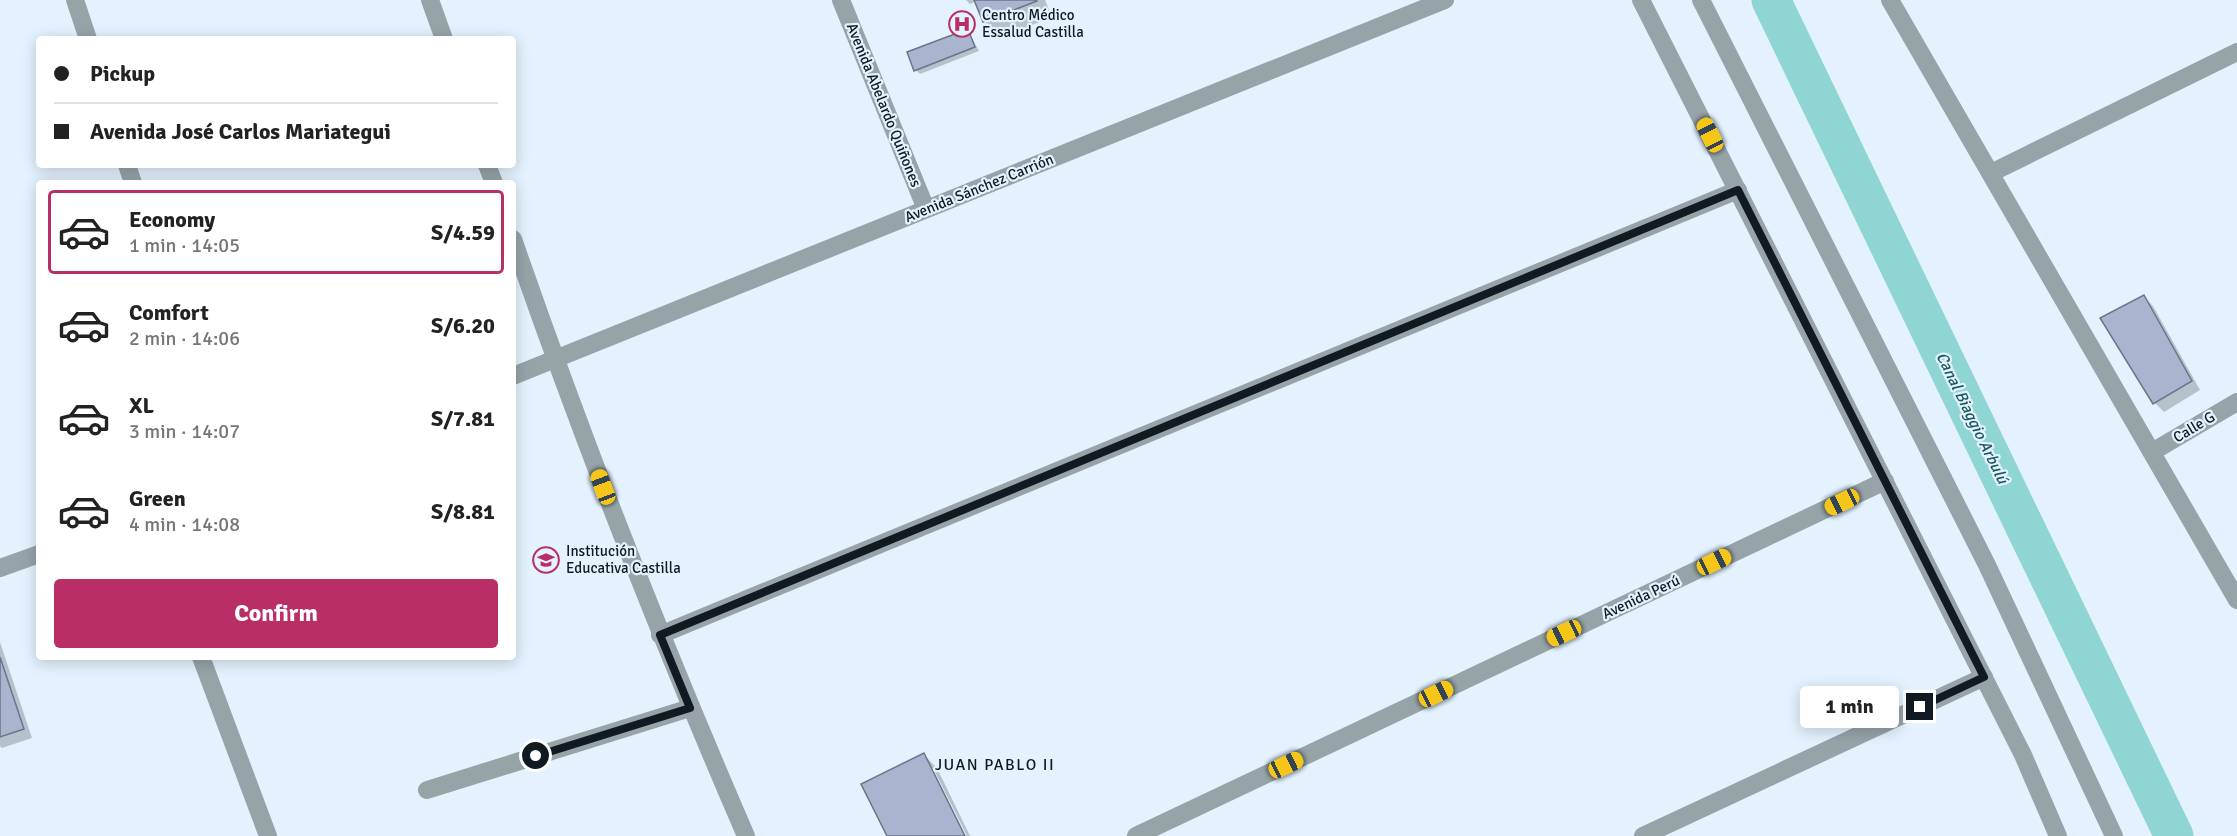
<!DOCTYPE html>
<html lang="en">
<head>
<meta charset="utf-8">
<style>
	:root { --surface:#fff; --page:#f2f2f2; --text:#222; --muted:#767676; --line:#e0e0e0; --accent:#ba2e66 }
	body { margin:0; font-family:Signika,sans-serif; background:var(--page); color:var(--text); height:100vh; display:flex; flex-direction:column; font-size:22px; white-space:nowrap }
	* { box-sizing:border-box; margin:0 }
	p { font-size:20px; color:var(--muted) }
	.icon { flex:none; width:33px; height:33px; fill:none; stroke:currentColor; stroke-width:2; stroke-linecap:round; stroke-linejoin:round }
	.map { position:relative; flex:1; overflow:hidden }
	.panel { position:absolute; left:36px; top:180px; width:480px; height:480px; display:flex; flex-direction:column; background:var(--surface); border-radius:6px; box-shadow:0 3px 15px #0003 }
	.panel>* { flex:none }
	.top-card { position:absolute; left:36px; top:36px; width:480px; height:132px; border-radius:6px; box-shadow:0 3px 15px #0003; display:grid; align-content:center; height:132px; padding:0 18px; background:var(--surface) }
	.end { position:absolute; width:27px; height:27px; margin:-14px; border:8px solid #111a21; background:#fff; box-shadow:0 0 0 3px #fff }
	.from { border-radius:50% }
	.bubble { position:absolute; height:42px; border-radius:6px; background:var(--surface); box-shadow:0 3px 15px #0003; font-size:20px; font-weight:700; line-height:42px; text-align:center }
	.car { position:absolute; width:18px; height:36px; margin:-18px -9px; border-radius:8px; box-shadow:0 0 4px 2px #0007; background:linear-gradient(#f5c518 24%,#345 0 40%,#f5c518 0 76%,#345 0 86%,#f5c518 0) }
	.top-card b { display:flex; align-items:center; gap:21px; height:57px; font-size:22px }
	.top-card b+b { border-top:2px solid var(--line) }
	.top-card i { width:15px; height:15px; background:var(--text) }
	ul { padding:10px 0 0; list-style:none }
	li { display:flex; align-items:center; gap:18px; height:84px; margin:0 12px 9px; padding:0 6px; border:3px solid transparent; border-radius:6px }
	li div { flex:1 }
	li b { display:block; font-size:22px }
	li em { font-style:normal; font-weight:700 }
	li.on { border-color:var(--accent) }
	li>.icon { width:54px; height:54px; stroke-width:1.5 }
	.primary-button { display:flex; gap:12px; margin-top:auto; padding:12px 18px }
	.primary-button a { flex:1; height:69px; border-radius:6px; background:var(--accent); color:#fff; font-size:24px; font-weight:700; line-height:69px; text-align:center }
	.map>svg:first-child { display:block }
	.shadow { fill:#0003 }
	.lines { fill:none; stroke-linecap:round; stroke-linejoin:round }
	.canal { stroke:#8ed5d4; stroke-width:39 }
	.building { fill:#a9b5ce; stroke:#6a758c; stroke-width:1.5 }
	.minor { stroke:#96a4a8; stroke-width:18 }
	.route { stroke:#111a21; stroke-width:8 }
	.labels { text-anchor:middle; dominant-baseline:central; stroke-width:4.5; stroke-linejoin:round; paint-order:stroke }
	.poi-label { font-size:15px; fill:#111a21; stroke:#e3f2fe; text-anchor:start }
	.street-label { font-size:15px; fill:#111a21; stroke:#e3f2fe }
	.water-label { font-size:16px; font-style:italic; fill:#1b5857; stroke:#e3f2fe }
	.neighbourhood-label { font-size:16px; letter-spacing:1.5px; fill:#111a21; stroke:#e3f2fe }
</style>
</head>
<body>
<div class="map">
<svg width="2237" height="836" viewBox="0 0 2237 836">
	<rect width="100%" height="100%" fill="#e3f2fe"/>
	<!-- shadow -->
	<g class="shadow">
		<path d="M966 0H1045L1052 17 1000 38 984 21 976 1 970 4Z"/>
		<path d="M968 31 979 51 920 74 916 70Z"/>
		<path d="M2144 297 2153 306 2200 390 2164 412 2155 403Z"/>
		<path d="M0 642 32 738 2 748 0 746Z"/>
		<path d="M924 755 937 768 970 836H967L933 768H930L963 836H889Z"/>
	</g>
	<g class="lines">
		<!-- canal -->
		<path class="canal" d="M1771 0 2174 836"/>
	</g>
	<!-- building -->
	<g class="building">
		<path d="M974 0H1036L1037 1 983 22Z"/>
		<path d="M968 29 975 47 914 71 907 52Z"/>
		<path d="M2144 295 2192 381 2153 404 2100 318Z"/>
		<path d="M0 657 24 729 0 737Z"/>
		<path d="M924 753 965 836H887L861 784Z"/>
	</g>
	<g class="lines">
		<!-- minor -->
		<g class="minor">
			<path d="M75 0 88 39"/>
			<path d="M430 0 444 39"/>
			<path d="M841 0 926 209"/>
			<path d="M1641 0 2023 755 2058 836"/>
			<path d="M1701 0 1987 565 2114 836"/>
			<path d="M1890 0 2237 600"/>
			<path d="M127 165 133 183"/>
			<path d="M487 165 494 183"/>
			<path d="M1991 173 2237 52"/>
			<path d="M513 239C583 441 661 640 746 836"/>
			<path d="M513 376 1445 0"/>
			<path d="M2152 452 2237 402"/>
			<path d="M0 568 39 554"/>
			<path d="M660 635 1738 190"/>
			<path d="M201 657 268 836"/>
			<path d="M427 790 690 708"/>
			<path d="M1136 836 1885 481"/>
			<path d="M1643 836 1984 677"/>
		</g>
	</g>
	<g class="lines">
		<!-- route -->
		<path class="route" d="M536 756 690 708 660 635 1738 190 1984 677 1920 707"/>
	</g>
	<!-- icons -->
	<defs>
		<g id="hospital-ring" transform="scale(1.35)"><circle r="9.5" fill="#e3f2fe" stroke="#ba2e66" stroke-width="1.5"/><path d="M-5-5h3v3.5h4V-5h3V5h-3V1.5h-4V5h-3Z" fill="#ba2e66"/></g>
		<g id="school-ring" transform="scale(1.35)"><circle r="9.5" fill="#e3f2fe" stroke="#ba2e66" stroke-width="1.5"/><path d="M0-5L7-2L0 1L-7-2ZM-4 1L0 2.5L4 1V4Q0 6-4 4Z" fill="#ba2e66"/></g>
	</defs>
	<g fill-rule="evenodd">
		<use href="#hospital-ring" x="962" y="24"/>
		<use href="#school-ring" x="546" y="560"/>
	</g>
	<g class="labels">
		<!-- poi labels -->
		<g class="poi-label">
			<text x="982" y="15">Centro Médico<tspan x="982" dy="17">Essalud Castilla</tspan></text>
			<text x="566" y="551">Institución<tspan x="566" dy="17">Educativa Castilla</tspan></text>
		</g>
		<!-- street labels -->
		<g class="street-label">
			<text transform="translate(884 105) rotate(68)">Avenida Abelardo Quiñones</text>
			<text transform="translate(979 188) rotate(-22)">Avenida Sánchez Carrión</text>
			<text transform="translate(2194 427) rotate(-31)">Calle G</text>
			<text transform="translate(1641 597) rotate(-25)">Avenida Perú</text>
		</g>
		<!-- water labels -->
		<g class="water-label">
			<text transform="translate(1972 418) rotate(64)">Canal Biaggio Arbulú</text>
		</g>
		<!-- neighbourhood labels -->
		<g class="neighbourhood-label">
			<text x="995" y="765">JUAN PABLO II</text>
		</g>
	</g>
</svg>
<i class="end from" style="left:536px;top:756px"></i>
<i class="end" style="left:1920px;top:707px"></i>
<div class="bubble" style="left:1800px;top:686px;width:99px">1 min</div>
<i class="car" style="left:1710px;top:135px;rotate:333deg"></i>
<i class="car" style="left:603px;top:487px;rotate:339deg"></i>
<i class="car" style="left:1842px;top:502px;rotate:244deg"></i>
<i class="car" style="left:1714px;top:562px;rotate:64deg"></i>
<i class="car" style="left:1564px;top:633px;rotate:245deg"></i>
<i class="car" style="left:1436px;top:694px;rotate:64deg"></i>
<i class="car" style="left:1286px;top:765px;rotate:65deg"></i>
<div class="top-card">
<b><i class="from"></i>Pickup</b>
<b><i></i>Avenida José Carlos Mariategui</b>
</div>
<section class="panel">
<ul>
<li class="on"><svg class="icon" aria-label="car" viewBox="0 0 24 24"><path d="M5 17H2v-5l4-1 3-4h7l3 4 3 1v5h-3M9 17h6M6 11h13"/><circle cx="7" cy="17" r="2"/><circle cx="17" cy="17" r="2"/></svg><div><b>Economy</b><p>1 min · 14:05</p></div><em>S/4.59</em></li>
<li><svg class="icon" aria-label="car" viewBox="0 0 24 24"><path d="M5 17H2v-5l4-1 3-4h7l3 4 3 1v5h-3M9 17h6M6 11h13"/><circle cx="7" cy="17" r="2"/><circle cx="17" cy="17" r="2"/></svg><div><b>Comfort</b><p>2 min · 14:06</p></div><em>S/6.20</em></li>
<li><svg class="icon" aria-label="car" viewBox="0 0 24 24"><path d="M5 17H2v-5l4-1 3-4h7l3 4 3 1v5h-3M9 17h6M6 11h13"/><circle cx="7" cy="17" r="2"/><circle cx="17" cy="17" r="2"/></svg><div><b>XL</b><p>3 min · 14:07</p></div><em>S/7.81</em></li>
<li><svg class="icon" aria-label="car" viewBox="0 0 24 24"><path d="M5 17H2v-5l4-1 3-4h7l3 4 3 1v5h-3M9 17h6M6 11h13"/><circle cx="7" cy="17" r="2"/><circle cx="17" cy="17" r="2"/></svg><div><b>Green</b><p>4 min · 14:08</p></div><em>S/8.81</em></li>
</ul>
<div class="primary-button"><a>Confirm</a></div>
</section>
</div>
</body>
</html>
